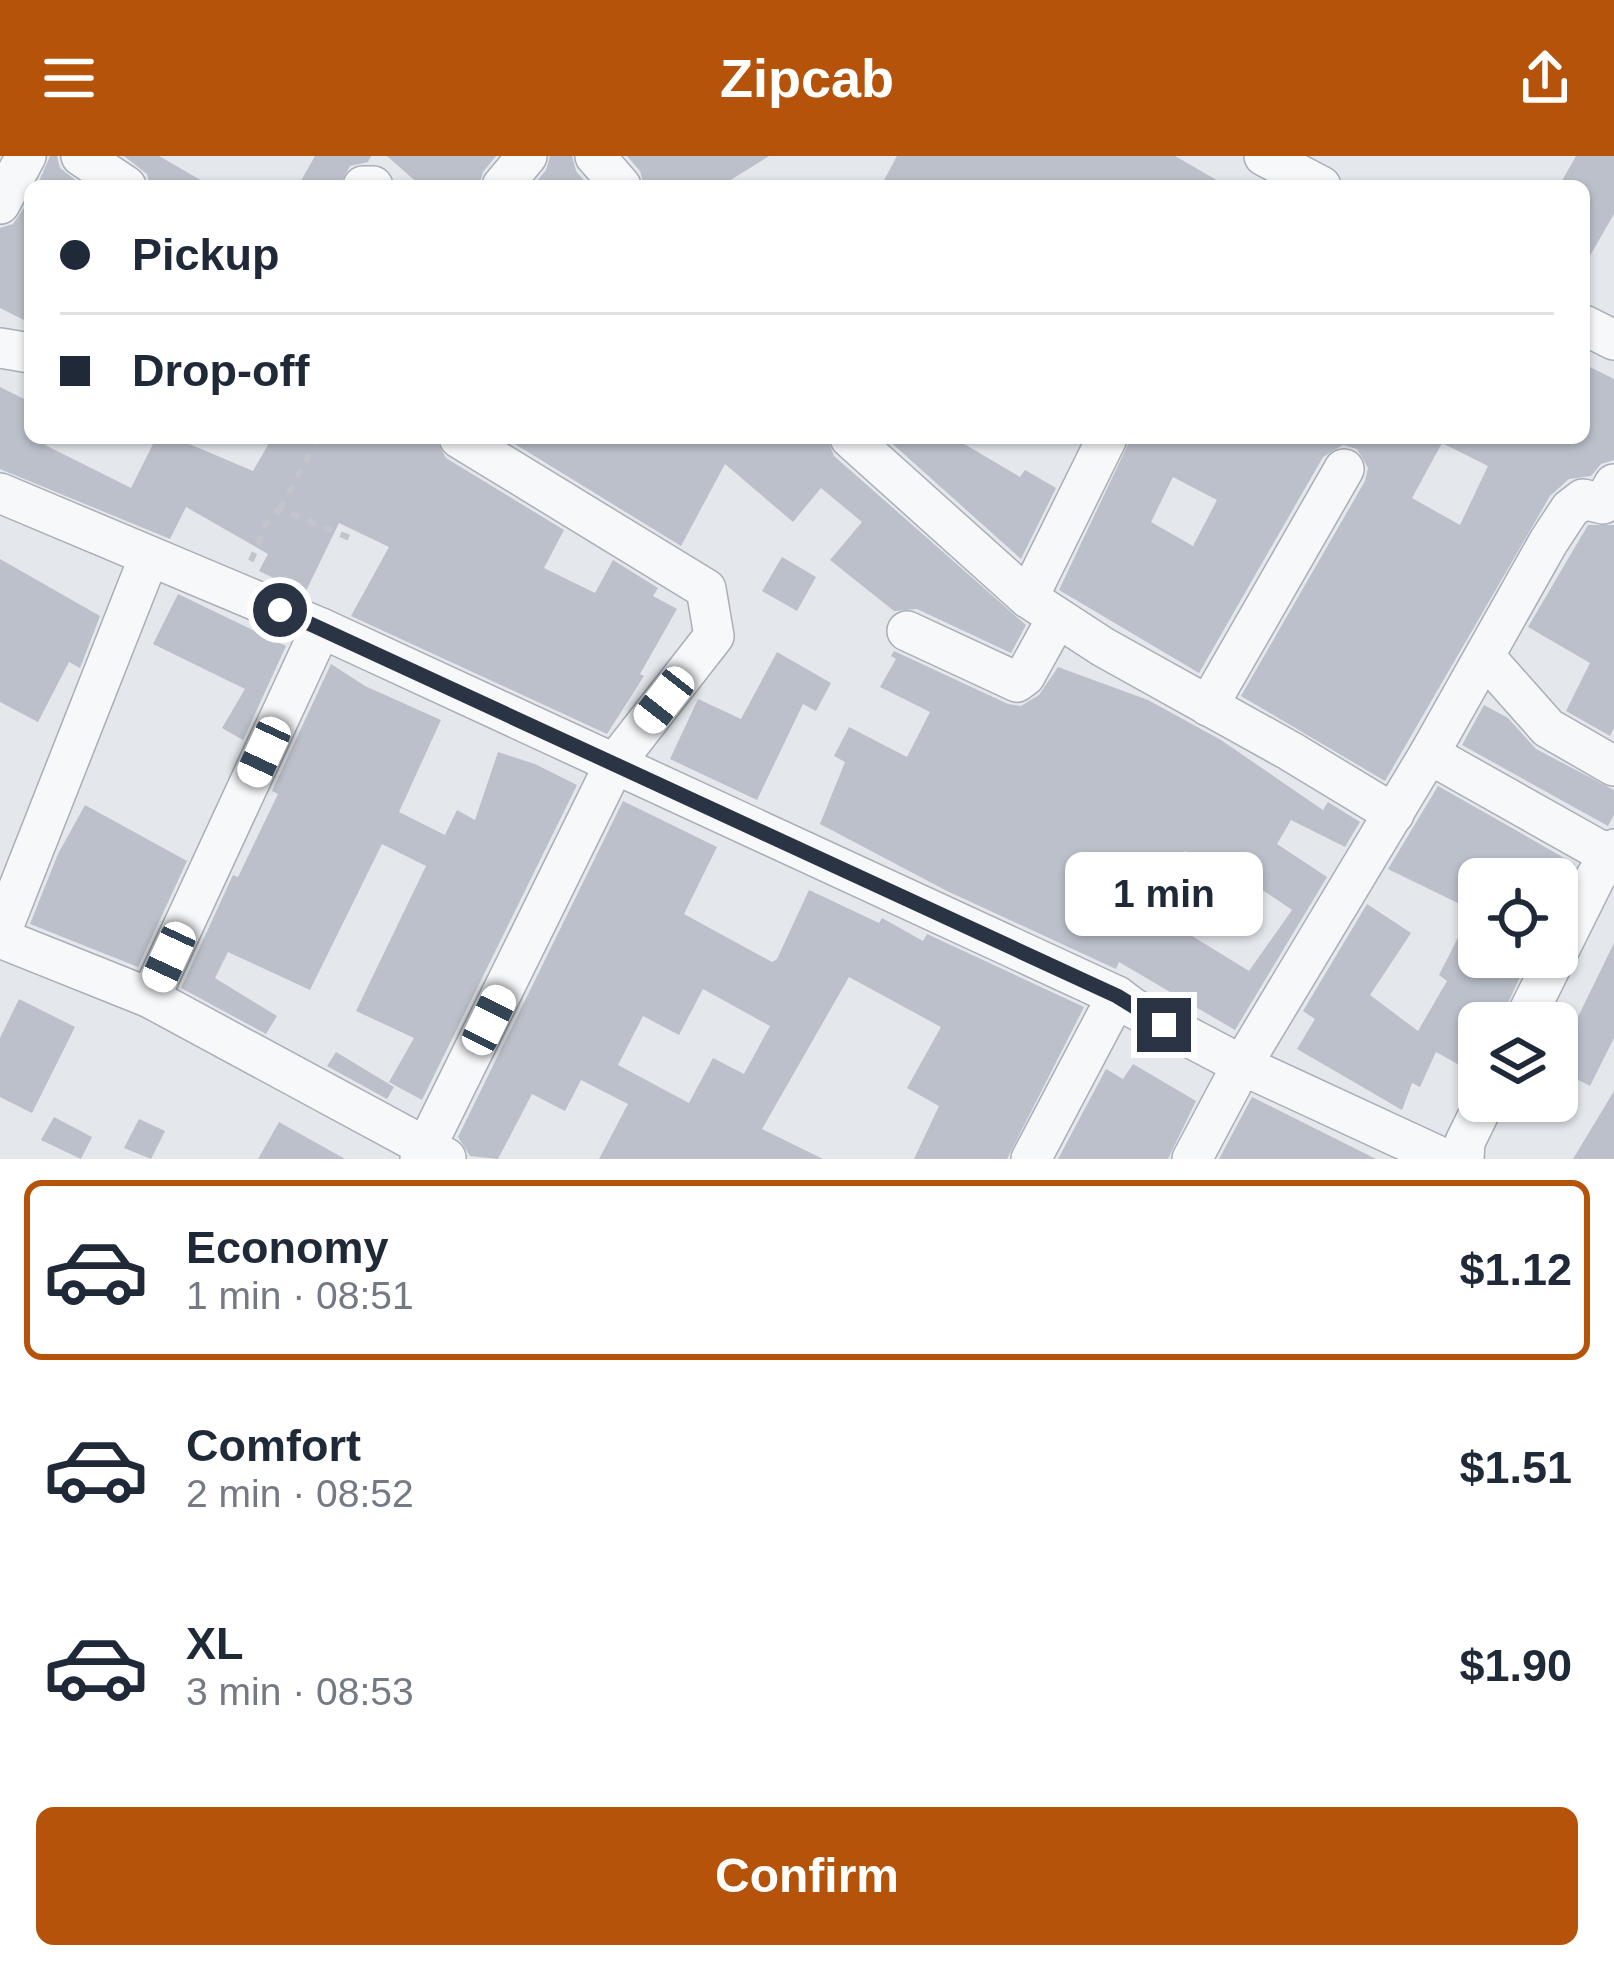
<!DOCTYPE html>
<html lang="en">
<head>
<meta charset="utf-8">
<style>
	:root { --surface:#fff; --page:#f6f6f7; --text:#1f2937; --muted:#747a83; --line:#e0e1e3; --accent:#b45309 }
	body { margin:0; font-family:Helvetica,sans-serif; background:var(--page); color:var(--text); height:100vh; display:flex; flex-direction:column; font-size:45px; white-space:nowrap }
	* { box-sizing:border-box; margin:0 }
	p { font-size:39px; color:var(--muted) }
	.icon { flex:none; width:66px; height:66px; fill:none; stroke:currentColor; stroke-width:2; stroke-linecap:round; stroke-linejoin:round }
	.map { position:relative; height:1003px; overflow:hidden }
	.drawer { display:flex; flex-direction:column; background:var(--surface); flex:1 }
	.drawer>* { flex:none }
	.guide { position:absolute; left:24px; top:24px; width:1566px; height:264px; border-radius:18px; box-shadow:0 3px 9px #0004; display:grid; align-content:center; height:264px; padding:0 36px; background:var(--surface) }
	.fabs { position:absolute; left:1458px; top:702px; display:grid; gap:24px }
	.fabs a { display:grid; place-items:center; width:120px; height:120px; border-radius:18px; background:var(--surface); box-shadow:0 3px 9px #0004; font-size:60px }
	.end { position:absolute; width:54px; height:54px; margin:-27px; border:15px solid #2b3445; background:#fff; box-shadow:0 0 0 6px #fff }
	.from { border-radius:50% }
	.bubble { position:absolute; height:84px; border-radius:18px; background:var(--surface); box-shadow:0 3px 9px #0004; font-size:39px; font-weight:700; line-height:84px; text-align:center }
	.car { position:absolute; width:36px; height:72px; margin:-36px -18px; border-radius:15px; box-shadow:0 0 9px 3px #0007; background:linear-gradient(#fff 24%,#345 0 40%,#fff 0 76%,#345 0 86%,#fff 0) }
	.guide b { display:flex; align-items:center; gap:42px; height:114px; font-size:45px }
	.guide b+b { border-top:3px solid var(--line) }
	.guide i { width:30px; height:30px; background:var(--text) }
	ul { padding:21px 0 0; list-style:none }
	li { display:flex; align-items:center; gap:36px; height:180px; margin:0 24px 18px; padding:0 12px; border:6px solid transparent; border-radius:18px }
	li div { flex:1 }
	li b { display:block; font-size:45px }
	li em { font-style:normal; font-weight:700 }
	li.current { border-color:var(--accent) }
	li>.icon { width:108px; height:108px; stroke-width:1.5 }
	.primary-button { display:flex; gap:24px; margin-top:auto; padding:24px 36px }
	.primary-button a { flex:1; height:138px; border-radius:18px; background:var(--accent); color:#fff; font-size:48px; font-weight:700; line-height:138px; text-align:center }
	header { display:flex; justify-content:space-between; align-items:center; height:156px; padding:0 36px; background:var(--accent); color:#fff; font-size:54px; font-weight:700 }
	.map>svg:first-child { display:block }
	.building { fill:#bbc0ca; fill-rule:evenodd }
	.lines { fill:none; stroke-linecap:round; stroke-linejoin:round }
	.minor-casing { stroke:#a9aeb7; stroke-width:42 }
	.path { stroke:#c2c5cb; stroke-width:6; stroke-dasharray:9 9; stroke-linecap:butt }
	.minor { stroke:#f7f8fa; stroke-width:39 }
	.route { stroke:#2b3445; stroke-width:15 }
</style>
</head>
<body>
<header><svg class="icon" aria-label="menu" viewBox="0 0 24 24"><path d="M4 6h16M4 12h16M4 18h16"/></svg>Zipcab<svg class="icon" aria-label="share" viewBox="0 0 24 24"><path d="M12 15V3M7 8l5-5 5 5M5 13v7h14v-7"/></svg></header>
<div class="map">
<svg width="1614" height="1003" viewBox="0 0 1614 1003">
	<rect width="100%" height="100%" fill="#e4e7ec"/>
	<!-- building -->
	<g class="building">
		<path d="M50 0H57L60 12 83 30H37Z"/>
		<path d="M124 0H159L211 30H150L147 18Z"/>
		<path d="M315 0H371L368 6 350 10 339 30H298Z"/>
		<path d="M387 0H496L483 16 479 30H421Z"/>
		<path d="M550 0H572L576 15 589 30H533L546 14Z"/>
		<path d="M627 0H769L721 30H644L640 15Z"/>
		<path d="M897 0H1175L1227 30H881Z"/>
		<path d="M1576 0H1614V58L1584 110V30H1559Z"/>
		<path d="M30 43V167L0 152V72L13 68Z"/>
		<path d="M1584 208 1614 223V304L1601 308 1591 320 1569 323 1550 340 1385 625 1241 540 1365 325 1368 312 1357 293 1343 289 1323 301 1199 517 1059 434 1131 282H1584ZM1442 287 1488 310 1460 369 1412 342ZM1173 321 1217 344 1193 390 1151 366Z"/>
		<path d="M0 231 30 246V282H49L45 289 131 332 156 282H175L253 315 272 282H435L446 302 564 374 544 412 595 437 613 404 658 432 653 440 677 453 640 518 644 520 607 578 351 460 389 391 339 367 305 437 259 415 268 398 186 351 170 383 0 313Z"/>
		<path d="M505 282H827L834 300 1026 469 1011 497 917 453 894 455 830 404 862 366 821 332 793 366 725 308 681 390Z"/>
		<path d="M886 282H954L1020 321 1025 314 1056 332 1021 403Z"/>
		<path d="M1588 369H1614V572L1610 580 1566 555 1590 507 1528 471Z"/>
		<path d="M782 401 816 421 797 455 762 435Z"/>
		<path d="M0 403 100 460 80 512 69 506 38 566 0 546Z"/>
		<path d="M178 438 286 490 243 584 222 572 245 533 153 488Z"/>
		<path d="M894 495 1008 548 1021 550 1039 539 1058 511 1148 544 1221 584 1323 654 1328 646 1360 666 1345 691 1291 664 1277 688 1327 721 1235 874 1119 806 1116 813 947 735 820 668 845 606 834 600 849 571 907 601 930 556 880 531 896 503 891 500ZM1185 695 1207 707 1211 699 1292 754 1249 815 1150 754Z"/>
		<path d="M777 496 831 527 816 555 803 548 757 644 670 603 698 543 741 563Z"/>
		<path d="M331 508 365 530 441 564 399 656 445 679 457 654 475 664 498 596 535 608 577 629 422 944 389 926 414 882 356 855 426 710 382 688 310 834 228 796 215 822 277 860 266 878 181 832 233 719 238 721 278 638 272 635Z"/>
		<path d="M1484 549 1508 562 1536 593 1614 634V659L1608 670 1462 589Z"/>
		<path d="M1438 630 1575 708 1557 745V723H1479V801H1529L1499 867H1479V920L1436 896 1420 931 1412 927 1402 954 1297 893 1315 863 1303 855 1367 748 1411 777 1370 839 1418 875 1447 825 1439 819 1472 754 1388 713Z"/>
		<path d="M623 645 717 691 684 758 772 806 777 803 809 734 879 767 882 762 923 785 927 778 1084 851 1007 1003H914L939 950 907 932 941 871 849 821 762 973 823 1003H599L628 948 581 924 565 955 532 938 498 1003 470 1000 458 981ZM703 833 770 870 744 918 713 902 689 947 618 909 643 860 679 879Z"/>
		<path d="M85 649 187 705 138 811 30 768 58 698Z"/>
		<path d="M1614 787V882L1590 930 1557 913V884L1569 861 1576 865Z"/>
		<path d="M19 843 75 871 32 957 0 941V882Z"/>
		<path d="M336 896 394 931 387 943 327 910Z"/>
		<path d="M1133 908 1196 945 1168 1003H1058L1106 913 1123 923Z"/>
		<path d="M1614 935V1003H1573Z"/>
		<path d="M1252 941 1376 1003H1219Z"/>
		<path d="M54 961 92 981 81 1003 41 984Z"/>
		<path d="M139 963 165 975 151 1003 124 992Z"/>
		<path d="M279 966 345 1003H258Z"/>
	</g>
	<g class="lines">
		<!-- minor casing -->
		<g class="minor-casing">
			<g id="minor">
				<path d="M81 0 126 30"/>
				<path d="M595 0 621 30"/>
				<path d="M1264 0 1321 30"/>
				<path d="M363 30H373"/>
				<path d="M502 30 527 0"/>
				<path d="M0 48 26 0"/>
				<path d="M1584 169 1614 184"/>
				<path d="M0 192 30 197"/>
				<path d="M850 282 1028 442 1103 491 1290 595 1394 658"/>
				<path d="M0 337 321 472 1117 840 1133 852 1242 909 1445 1003"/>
				<path d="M1028 442 1107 282"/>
				<path d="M907 475 1017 526 1025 520 1057 462"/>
				<path d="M1485 501 1548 572 1614 610"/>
				<path d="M1208 550 1344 313"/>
				<path d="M1429 598 1610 700"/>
				<path d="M0 779 149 401"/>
				<path d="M0 782 150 842 321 472"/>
				<path d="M150 842 446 1002"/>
				<path d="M1523 867 1595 722 1614 693"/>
				<path d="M420 1003 615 607 714 480 706 433 459 282"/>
				<path d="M1031 1003 1117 840"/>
				<path d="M1192 1003 1242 909 1429 598 1549 385 1570 353 1583 343 1603 348 1614 328"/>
				<path d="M1464 1003 1465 986 1485 945"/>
			</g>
		</g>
		<!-- path -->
		<g class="path">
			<path d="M280 353 318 282"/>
			<path d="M251 405 266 368 280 353 357 385"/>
		</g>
		<!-- minor -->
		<use href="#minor" class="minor"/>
	</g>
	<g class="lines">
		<!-- route -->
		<path class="route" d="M280 454 1117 840 1164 869"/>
	</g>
</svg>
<div class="fabs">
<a><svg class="icon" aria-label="locate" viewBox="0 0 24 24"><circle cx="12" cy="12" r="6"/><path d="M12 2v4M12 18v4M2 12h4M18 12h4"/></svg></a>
<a><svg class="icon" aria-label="layers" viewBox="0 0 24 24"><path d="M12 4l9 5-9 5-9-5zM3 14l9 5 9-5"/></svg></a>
</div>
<i class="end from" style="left:280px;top:454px"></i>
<i class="end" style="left:1164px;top:869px"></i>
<div class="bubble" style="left:1065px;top:696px;width:198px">1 min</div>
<i class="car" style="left:664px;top:544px;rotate:218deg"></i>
<i class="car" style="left:264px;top:596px;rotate:205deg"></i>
<i class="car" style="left:169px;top:801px;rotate:205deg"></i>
<i class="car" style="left:489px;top:864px;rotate:26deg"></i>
<div class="guide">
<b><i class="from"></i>Pickup</b>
<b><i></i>Drop-off</b>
</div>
</div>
<section class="drawer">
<ul>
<li class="current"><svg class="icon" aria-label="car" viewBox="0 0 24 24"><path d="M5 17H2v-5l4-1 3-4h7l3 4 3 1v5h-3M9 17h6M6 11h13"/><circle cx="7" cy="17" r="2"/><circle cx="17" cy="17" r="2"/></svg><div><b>Economy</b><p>1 min · 08:51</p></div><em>$1.12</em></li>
<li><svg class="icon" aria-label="car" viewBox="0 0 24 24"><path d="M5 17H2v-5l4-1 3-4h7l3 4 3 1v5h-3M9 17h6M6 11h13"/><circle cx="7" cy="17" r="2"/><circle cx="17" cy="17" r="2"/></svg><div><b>Comfort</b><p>2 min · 08:52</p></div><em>$1.51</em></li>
<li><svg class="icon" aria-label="car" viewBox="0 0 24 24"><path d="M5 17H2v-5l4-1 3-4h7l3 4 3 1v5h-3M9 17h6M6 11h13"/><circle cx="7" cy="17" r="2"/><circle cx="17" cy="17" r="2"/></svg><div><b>XL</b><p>3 min · 08:53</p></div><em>$1.90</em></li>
</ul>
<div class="primary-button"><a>Confirm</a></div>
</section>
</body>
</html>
